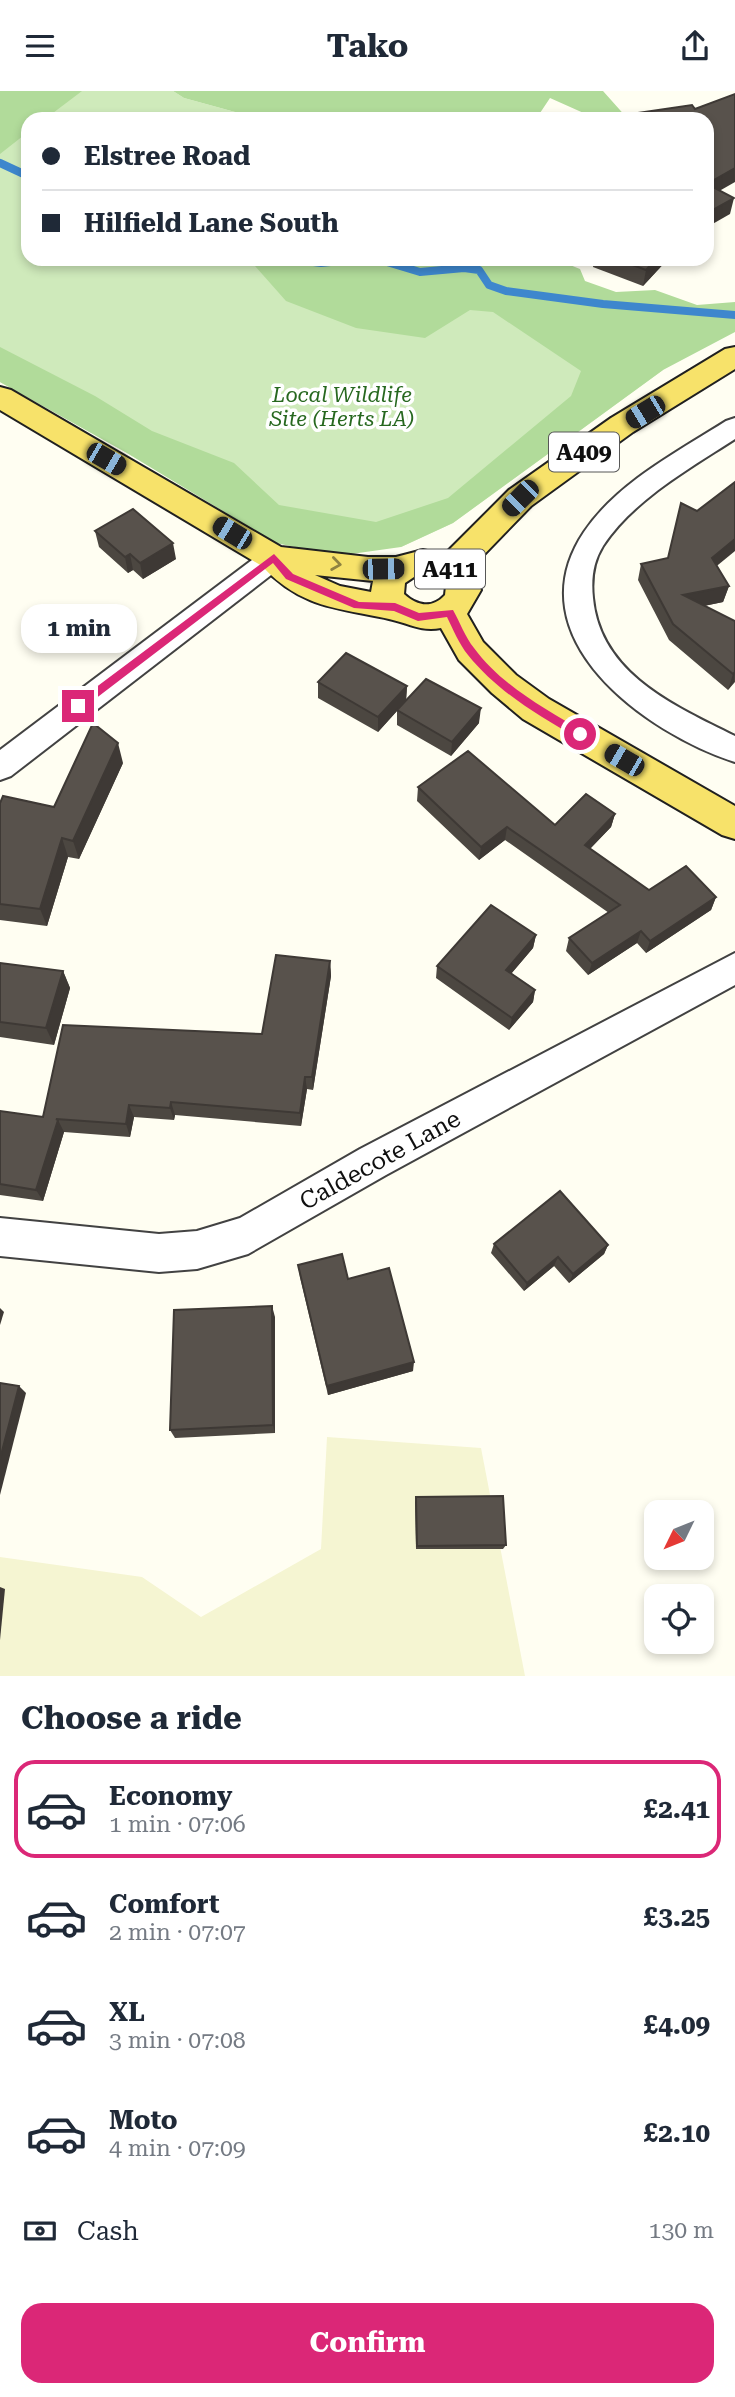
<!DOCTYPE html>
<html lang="en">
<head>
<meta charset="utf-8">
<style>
	:root { --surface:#fff; --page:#f2f2f3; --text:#1f2937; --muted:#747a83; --line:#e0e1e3; --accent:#db2777 }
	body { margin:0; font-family:"Roboto Serif",serif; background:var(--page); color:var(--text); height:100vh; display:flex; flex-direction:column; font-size:26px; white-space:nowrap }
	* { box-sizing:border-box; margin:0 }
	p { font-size:23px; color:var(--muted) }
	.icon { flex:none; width:38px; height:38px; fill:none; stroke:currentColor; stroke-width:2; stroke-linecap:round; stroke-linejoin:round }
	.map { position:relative; height:1585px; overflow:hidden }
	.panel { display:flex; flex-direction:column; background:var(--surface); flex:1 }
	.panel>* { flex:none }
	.banner { position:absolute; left:21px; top:21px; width:693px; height:154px; border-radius:21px; box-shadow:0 4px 10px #0003; display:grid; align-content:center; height:154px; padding:0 21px; background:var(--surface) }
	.needle { width:46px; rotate:227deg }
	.tools { position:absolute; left:644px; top:1409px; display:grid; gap:14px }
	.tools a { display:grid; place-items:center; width:70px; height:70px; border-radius:14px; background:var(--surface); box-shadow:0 4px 10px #0003; font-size:35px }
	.end { position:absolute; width:32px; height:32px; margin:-16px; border:9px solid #db2777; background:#fff; box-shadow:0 0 0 4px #fff }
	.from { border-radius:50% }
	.bubble { position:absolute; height:49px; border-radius:21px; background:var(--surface); box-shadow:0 4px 10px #0003; font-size:23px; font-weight:700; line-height:49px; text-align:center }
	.car { position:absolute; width:21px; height:42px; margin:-21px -10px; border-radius:9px; box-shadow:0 0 5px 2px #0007; background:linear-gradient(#222 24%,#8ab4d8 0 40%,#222 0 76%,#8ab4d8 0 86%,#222 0) }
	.banner b { display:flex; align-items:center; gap:24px; height:66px; font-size:26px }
	.banner b+b { border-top:2px solid var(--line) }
	.banner i { width:18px; height:18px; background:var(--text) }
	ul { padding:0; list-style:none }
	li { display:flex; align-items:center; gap:21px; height:98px; margin:0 14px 10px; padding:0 7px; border:4px solid transparent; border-radius:21px }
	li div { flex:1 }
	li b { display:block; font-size:26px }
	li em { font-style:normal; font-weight:700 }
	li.active { border-color:var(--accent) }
	li>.icon { width:63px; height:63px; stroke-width:1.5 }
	h2 { padding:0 21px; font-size:32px; line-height:84px }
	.pay { display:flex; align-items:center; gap:18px; height:77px; padding:0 21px; font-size:26px }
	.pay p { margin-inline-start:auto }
	.button { display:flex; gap:14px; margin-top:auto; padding:14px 21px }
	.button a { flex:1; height:80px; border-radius:21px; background:var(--accent); color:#fff; font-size:28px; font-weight:700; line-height:80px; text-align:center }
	header { display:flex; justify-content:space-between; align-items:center; height:91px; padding:0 21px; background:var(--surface); font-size:32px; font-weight:700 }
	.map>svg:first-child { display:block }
	.farmland { fill:#f5f5d2 }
	.green { fill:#cfeabb }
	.forest { fill:#b1db9a }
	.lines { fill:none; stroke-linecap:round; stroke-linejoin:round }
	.stream { stroke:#3e87cd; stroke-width:8 }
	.street-casing { stroke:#424242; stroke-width:4 }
	.primary-casing { stroke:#202020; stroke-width:4 }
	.street { fill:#fff; fill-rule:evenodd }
	.primary { fill:#f7e26a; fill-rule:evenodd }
	.wall { fill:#4c4741 }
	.shaded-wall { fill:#3e3935 }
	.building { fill:#58524c; stroke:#3e3935; stroke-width:2 }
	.oneway { stroke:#8f8341 }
	.route { fill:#db2777 }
	.labels { text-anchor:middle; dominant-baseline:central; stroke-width:7; stroke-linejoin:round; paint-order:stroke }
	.far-park-label { font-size:21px; font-style:italic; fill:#27681f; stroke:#fff }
	.shield { fill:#fff; stroke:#575757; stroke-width:2 }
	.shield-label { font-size:23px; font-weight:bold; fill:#0f0f0f }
	.street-label { font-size:24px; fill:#0f0f0f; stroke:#fff }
</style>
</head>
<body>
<header><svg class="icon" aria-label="menu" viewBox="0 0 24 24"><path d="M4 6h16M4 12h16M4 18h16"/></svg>Tako<svg class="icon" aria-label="share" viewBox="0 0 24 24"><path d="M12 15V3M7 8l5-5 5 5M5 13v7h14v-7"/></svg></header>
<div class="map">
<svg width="735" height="1585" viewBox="0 0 735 1585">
	<rect width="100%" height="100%" fill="#fffef2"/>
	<!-- farmland -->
	<path class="farmland" d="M327 1346 481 1357 525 1585H0V1466L142 1486 201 1526 321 1458Z"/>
	<!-- green -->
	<path class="green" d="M0 0H173L184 7 261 28H28V168H472L663 279 453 432 401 456 276 452 127 362 0 291Z"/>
	<!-- forest -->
	<g class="forest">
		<path d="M0 0H82L45 28H28V41L0 63Z"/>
		<path d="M173 0H603L628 28H597L550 7 536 28H261L184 7Z"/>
		<path d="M258 168H555L580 178 585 190 616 201 655 199 697 214 735 211V241L663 279 453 432 401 456 337 465 276 452 127 362 0 291V256L95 305 152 340 234 372 279 414 376 431 448 407 571 305 581 280 493 221 470 219 425 247 356 237 286 210 255 175Z"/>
	</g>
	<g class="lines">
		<!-- stream -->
		<g class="stream">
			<path d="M0 72 28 85"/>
			<path d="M291 168 321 172 359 168"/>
			<path d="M377 168 420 181 464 177 479 179 489 194 506 200 603 213 735 224"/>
		</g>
		<!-- street casing -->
		<g class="street-casing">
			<g id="street">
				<path d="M735 327V348C689 378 633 409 603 455 593 471 591 488 593 507 600 583 675 615 735 645V671C646 642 513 547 584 441 617 392 677 361 726 330Z"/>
				<path d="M274 457 284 460 288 467 284 474 11 685 0 689V659L264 460Z"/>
				<path d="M735 862V894L386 1084 248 1163 197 1178 159 1181 0 1165V1127L159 1143 197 1140 240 1127 360 1058Z"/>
			</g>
		</g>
		<!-- primary casing -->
		<g class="primary-casing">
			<path id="primary" d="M735 256V278L633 341 531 415 469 479 481 499 467 523 483 551 516 584 549 608 735 715V748L722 744 523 628 492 602 459 569 441 537C421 541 408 532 389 528 338 517 301 517 262 475L0 319V296L11 299 281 456 368 466H396L423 459 444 464 509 399 611 327 725 258ZM315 484 373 490 371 501 340 495ZM417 484H432L446 495 445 504C432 518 417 515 404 503L405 492Z"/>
		</g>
		<!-- street -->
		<use href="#street" class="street"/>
		<!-- primary -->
		<use href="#primary" class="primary"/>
	</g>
	<!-- wall -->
	<g class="wall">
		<path d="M594 168H668L643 195 593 176Z"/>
		<path d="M95 440 176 468 143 488 133 479 128 482 99 456Z"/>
		<path d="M641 473 717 475 729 495 723 511 704 515 735 530V591L728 599 669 549 638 489Z"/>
		<path d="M318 591 407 595 406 610 479 632 451 665 397 634V620L378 641 318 607Z"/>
		<path d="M123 672 79 768 68 766 47 835 0 829V712L54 716Z"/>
		<path d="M418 696 555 734 615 723 611 736 590 758 649 799 716 806 711 819 646 862 637 852 588 884 566 860 569 847 609 822 505 749 479 769 417 710Z"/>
		<path d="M536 844 533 857 511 883 535 899 533 911 509 939 436 887 437 875Z"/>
		<path d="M330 870 331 885 313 999 307 998 301 1035 175 1024 174 1029 134 1026 130 1046 64 1041 43 1110 0 1104V1020L43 1026 262 943Z"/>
		<path d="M0 872 63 880 70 897 54 954 0 946Z"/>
		<path d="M494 1153 608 1154 604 1163 569 1192 554 1175 524 1200 491 1162Z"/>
		<path d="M298 1174 348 1188 413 1280 328 1304 300 1186Z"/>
		<path d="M275 1226V1342L175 1347 170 1339Z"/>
		<path d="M416 1406 506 1454 503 1458H416L415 1411Z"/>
	</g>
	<!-- shaded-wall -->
	<g class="shaded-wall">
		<path d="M735 77V91L707 107V93Z"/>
		<path d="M734 107 730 123 709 135 707 140V128L709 121Z"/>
		<path d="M656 168H668L643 195 646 179Z"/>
		<path d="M735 448V460L707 483 712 467Z"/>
		<path d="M173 452 176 468 143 488 140 472Z"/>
		<path d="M130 463 133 479 128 482 125 466Z"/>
		<path d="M729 495 723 511 679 520 683 504Z"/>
		<path d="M735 581 734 591 728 599 733 583Z"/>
		<path d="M407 595 406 610 378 641V626Z"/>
		<path d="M481 617 479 632 451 665 452 651Z"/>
		<path d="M118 652 123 672 79 768 73 750Z"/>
		<path d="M615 723 611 736 581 767 585 754Z"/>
		<path d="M507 736 505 749 479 769 481 756Z"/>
		<path d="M62 747 68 766 47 835 40 818Z"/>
		<path d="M716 806 711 819 646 862 650 850Z"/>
		<path d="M641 840 637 852 588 884 592 872Z"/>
		<path d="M536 844 533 857 503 892 506 879Z"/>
		<path d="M330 870 331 885 313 999 312 986Z"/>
		<path d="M63 880 70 897 54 954 46 937Z"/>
		<path d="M535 899 533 911 509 939 512 927Z"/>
		<path d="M305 986 307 998 301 1035 300 1022Z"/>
		<path d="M171 1011 175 1024 174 1029 170 1017Z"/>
		<path d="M129 1014 134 1026 130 1046 126 1033Z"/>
		<path d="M58 1029 64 1041 43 1110 36 1099Z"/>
		<path d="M608 1154 604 1163 569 1192 573 1183Z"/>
		<path d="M558 1166 554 1175 524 1200 527 1192Z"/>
		<path d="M272 1215 275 1226V1342L273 1334Z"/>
		<path d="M0 1217 4 1221 0 1234Z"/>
		<path d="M414 1271 413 1280 328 1304 327 1295Z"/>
		<path d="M19 1295 26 1302 0 1404V1368Z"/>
		<path d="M0 1496 5 1498 0 1549Z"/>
	</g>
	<!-- building -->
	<g class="building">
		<path d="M735 3V77L707 93 734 107 709 121 712 123 707 128V28H627L638 22 692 14 695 18Z"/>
		<path d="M617 168H656L646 179Z"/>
		<path d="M735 391V448L712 467 729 495 683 504 735 530V581L733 583 673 533 641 473 668 467 681 412 697 420Z"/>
		<path d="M133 418 173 452 140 472 130 463 125 466 95 440Z"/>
		<path d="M346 562 407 595 378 626 318 591Z"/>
		<path d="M426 588 481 617 452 651 397 619Z"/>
		<path d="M93 632 118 652 73 750 62 747 40 818 0 813V712L3 705 54 716Z"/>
		<path d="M468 660 555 734 586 703 615 723 585 754 649 799 686 775 716 806 650 850 641 840 592 872 569 847 620 814 507 736 481 756 418 696Z"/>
		<path d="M491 814 536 844 506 879 535 899 512 927 437 875Z"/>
		<path d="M276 864 330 870 312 986H305L300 1022 171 1011 170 1017 129 1014 126 1033 56 1028 58 1029 36 1099 0 1093V1020L43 1026 63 934 262 943Z"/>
		<path d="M0 872 63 880 46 937 0 931Z"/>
		<path d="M560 1100 608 1154 573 1183 558 1166 527 1192 494 1153Z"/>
		<path d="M342 1163 348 1188 389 1177 414 1271 327 1295 298 1174Z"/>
		<path d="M272 1215 273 1334 170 1339 174 1219Z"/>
		<path d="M0 1292 19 1295 0 1368Z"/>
		<path d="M503 1405 506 1454 417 1455 416 1406Z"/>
	</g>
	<!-- one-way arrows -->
	<defs><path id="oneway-chevron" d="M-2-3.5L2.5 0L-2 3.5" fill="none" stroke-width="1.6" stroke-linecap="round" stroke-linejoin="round" transform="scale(1.75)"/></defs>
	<use class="oneway" href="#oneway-chevron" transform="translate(336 473) rotate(8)"/>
	<!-- route -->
	<path class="route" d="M274 463 293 483 359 511 395 512 419 522 453 519C460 531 465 546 474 557 501 594 545 618 584 641V646H576C537 624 497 600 468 564 459 553 453 538 447 526L418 530 394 520 354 517 286 488 273 472 82 618H75V612Z"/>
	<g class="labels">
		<!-- far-park labels -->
		<g class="far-park-label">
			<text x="342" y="304">Local Wildlife<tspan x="342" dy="24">Site (Herts LA)</tspan></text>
		</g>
		<!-- shield labels -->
		<g class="shield">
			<rect x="549" y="341.5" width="70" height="39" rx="5"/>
			<rect x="415" y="458.5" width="70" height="39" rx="5"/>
		</g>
		<g class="shield-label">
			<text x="584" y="361">A409</text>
			<text x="450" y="478">A411</text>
		</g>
		<!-- street labels -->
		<g class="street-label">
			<text transform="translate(380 1069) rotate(-29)">Caldecote Lane</text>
		</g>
	</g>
</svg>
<div class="tools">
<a><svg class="needle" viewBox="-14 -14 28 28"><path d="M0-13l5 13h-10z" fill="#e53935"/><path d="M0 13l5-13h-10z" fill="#747a83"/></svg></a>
<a><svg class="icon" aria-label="locate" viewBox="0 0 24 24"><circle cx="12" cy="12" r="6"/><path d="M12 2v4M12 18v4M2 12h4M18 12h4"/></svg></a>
</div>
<i class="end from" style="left:580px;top:643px"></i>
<i class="end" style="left:78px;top:615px"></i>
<div class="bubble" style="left:21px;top:513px;width:116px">1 min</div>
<i class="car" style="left:645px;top:321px;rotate:239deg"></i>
<i class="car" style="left:106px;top:368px;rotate:120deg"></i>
<i class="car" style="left:520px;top:407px;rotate:225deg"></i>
<i class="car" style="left:232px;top:442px;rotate:301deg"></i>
<i class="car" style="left:383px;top:478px;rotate:89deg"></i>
<i class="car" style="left:624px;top:669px;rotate:300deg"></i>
<div class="banner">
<b><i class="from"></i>Elstree Road</b>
<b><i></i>Hilfield Lane South</b>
</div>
</div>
<section class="panel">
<h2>Choose a ride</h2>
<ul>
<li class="active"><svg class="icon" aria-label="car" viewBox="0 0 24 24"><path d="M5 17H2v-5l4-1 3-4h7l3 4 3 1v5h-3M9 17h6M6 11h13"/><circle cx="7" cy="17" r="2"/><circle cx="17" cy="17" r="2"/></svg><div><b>Economy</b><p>1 min · 07:06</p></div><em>£2.41</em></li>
<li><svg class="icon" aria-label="car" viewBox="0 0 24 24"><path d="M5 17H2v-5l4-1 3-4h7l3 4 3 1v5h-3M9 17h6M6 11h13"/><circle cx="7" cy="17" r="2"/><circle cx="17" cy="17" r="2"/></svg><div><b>Comfort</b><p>2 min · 07:07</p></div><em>£3.25</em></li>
<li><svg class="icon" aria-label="car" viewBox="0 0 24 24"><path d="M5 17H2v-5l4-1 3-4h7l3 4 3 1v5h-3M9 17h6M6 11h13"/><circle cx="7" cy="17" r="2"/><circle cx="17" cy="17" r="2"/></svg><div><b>XL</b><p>3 min · 07:08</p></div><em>£4.09</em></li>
<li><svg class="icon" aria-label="car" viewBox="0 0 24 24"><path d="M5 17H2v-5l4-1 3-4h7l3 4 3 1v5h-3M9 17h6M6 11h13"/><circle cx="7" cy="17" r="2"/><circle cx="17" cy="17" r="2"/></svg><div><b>Moto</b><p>4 min · 07:09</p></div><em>£2.10</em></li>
</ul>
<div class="pay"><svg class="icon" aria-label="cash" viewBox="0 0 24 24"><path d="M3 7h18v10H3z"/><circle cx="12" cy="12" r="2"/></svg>Cash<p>130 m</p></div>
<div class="button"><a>Confirm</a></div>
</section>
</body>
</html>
